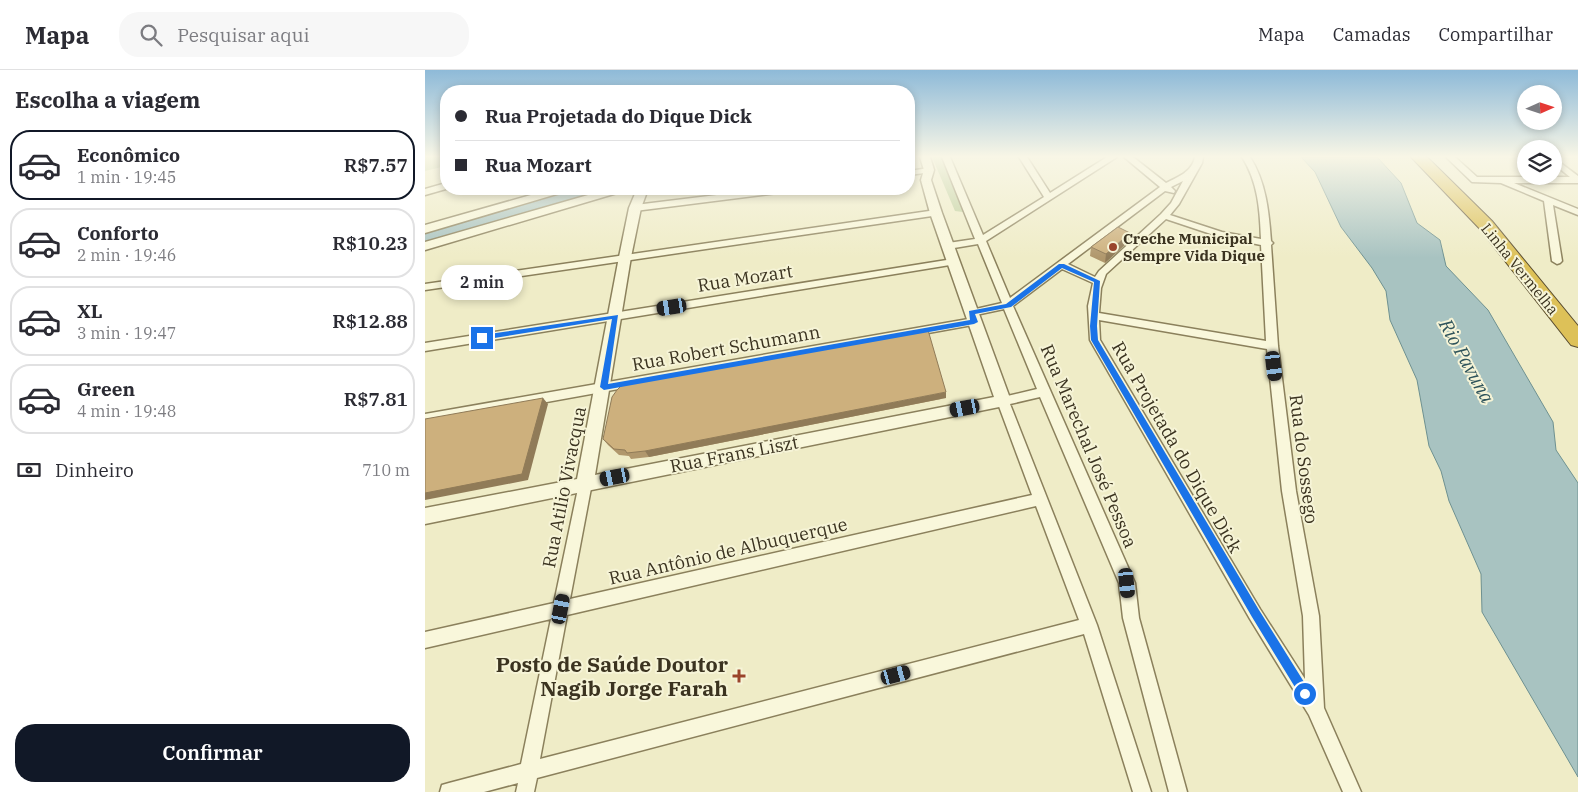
<!DOCTYPE html>
<html lang="pt">
<head>
<meta charset="utf-8">
<style>
	:root { --surface:#fff; --page:#f7f7f7; --text:#2b2b33; --muted:#7c7c81; --line:#e1e1e2; --accent:#111827 }
	body { margin:0; font-family:"IBM Plex Serif",serif; background:var(--page); color:var(--text); height:100vh; display:flex; flex-direction:column; font-size:19px; white-space:nowrap }
	* { box-sizing:border-box; margin:0 }
	p { font-size:16px; color:var(--muted) }
	.icon { flex:none; width:28px; height:28px; fill:none; stroke:currentColor; stroke-width:2; stroke-linecap:round; stroke-linejoin:round }
	.map { position:relative; flex:1; overflow:hidden }
	.details { display:flex; flex-direction:column; background:var(--surface); width:425px }
	.details>* { flex:none }
	.top-card { position:absolute; left:15px; top:15px; width:475px; height:110px; border-radius:20px; box-shadow:0 2px 8px #0003; display:grid; align-content:center; height:110px; padding:0 15px; background:var(--surface) }
	.needle { width:32px; rotate:87deg }
	.tools { position:absolute; left:1092px; top:15px; display:grid; gap:10px }
	.tools a { display:grid; place-items:center; width:45px; height:45px; border-radius:50%; background:var(--surface); box-shadow:0 2px 8px #0003; font-size:25px }
	.end { position:absolute; width:22px; height:22px; margin:-11px; border:6px solid #1a73e8; background:#fff; box-shadow:0 0 0 2px #fff }
	.from { border-radius:50% }
	.bubble { position:absolute; height:35px; border-radius:18px; background:var(--surface); box-shadow:0 2px 8px #0003; font-size:16px; font-weight:600; line-height:35px; text-align:center }
	.car { position:absolute; width:15px; height:30px; margin:-15px -8px; border-radius:6px; box-shadow:0 0 4px 1px #0007; background:linear-gradient(#222 24%,#8ab4d8 0 40%,#222 0 76%,#8ab4d8 0 86%,#222 0) }
	.top-card b { display:flex; align-items:center; gap:18px; height:48px; font-size:19px }
	.top-card b+b { border-top:1px solid var(--line) }
	.top-card i { width:12px; height:12px; background:var(--text) }
	ul { padding:0; list-style:none }
	li { display:flex; align-items:center; gap:15px; height:70px; margin:0 10px 8px; padding:0 5px; border:2px solid var(--line); border-radius:20px }
	li div { flex:1 }
	li b { display:block; font-size:19px }
	li em { font-style:normal; font-weight:600 }
	li.selected { border-color:var(--accent) }
	li>.icon { width:45px; height:45px; stroke-width:1.5 }
	h2 { padding:0 15px; font-size:22px; line-height:60px }
	.pay { display:flex; align-items:center; gap:12px; height:55px; padding:0 15px; font-size:19px }
	.pay p { margin-inline-start:auto }
	.button { display:flex; gap:10px; margin-top:auto; padding:10px 15px }
	.button a { flex:1; height:58px; border-radius:20px; background:var(--accent); color:#fff; font-size:20px; font-weight:600; line-height:58px; text-align:center }
	header { display:flex; align-items:center; gap:30px; box-sizing:border-box; height:70px; padding:0 25px; background:var(--surface); border-bottom:1px solid var(--line) }
	header strong { font-size:24px }
	nav { display:flex; gap:28px; margin-inline-start:auto; font-size:18px }
	.search { width:350px; height:45px; background:var(--page); display:flex; align-items:center; gap:12px; box-sizing:border-box; padding:0 18px; border-radius:20px; color:var(--muted); font-size:19px }
	main { display:flex; flex:1; min-height:0 }
	.map>svg:first-child { display:block }
	.green { fill:#bccd9a }
	.water { fill:#a8c3c1; stroke:#6e9191 }
	.lines { fill:none; stroke-linecap:round; stroke-linejoin:round }
	.river { fill:#a8c3c1; fill-rule:evenodd }
	.minor-casing { stroke:#8b805c; stroke-width:3 }
	.tertiary-casing { stroke:#8b805c; stroke-width:3 }
	.motorway-casing { stroke:#594c30; stroke-width:2 }
	.minor { fill:#f9f7db; fill-rule:evenodd }
	.tertiary { fill:#f9f7db; fill-rule:evenodd }
	.motorway { fill:#ddc158; fill-rule:evenodd }
	.wall { fill:#b0976c }
	.shaded-wall { fill:#907b58 }
	.building { fill:#cdb07d; stroke:#907b58 }
	.route { fill:#1a73e8 }
	.poi-dot { fill:#9a442b; stroke:#f6f4d7; stroke-width:2 }
	.labels { text-anchor:middle; dominant-baseline:central; stroke-width:4; stroke-linejoin:round; paint-order:stroke }
	.far-poi-label { font-size:15px; font-weight:bold; fill:#3b3320; stroke:#f6f4d7; text-anchor:start }
	.far-street-label { font-size:15px; fill:#3b3320; stroke:#f6f4d7 }
	.street-label { font-size:18px; fill:#3b3320; stroke:#f6f4d7 }
	.water-label { font-size:19px; font-style:italic; fill:#2f545b; stroke:#f6f4d7 }
	.near-poi-label { font-size:21px; font-weight:bold; fill:#3b3320; stroke:#f6f4d7; text-anchor:end }
</style>
</head>
<body>
<header>
<strong>Mapa</strong>
<div class="search"><svg class="icon" aria-label="search" viewBox="0 0 24 24"><circle cx="10" cy="10" r="6"/><path d="M15 15l6 6"/></svg>Pesquisar aqui</div>
<nav><a>Mapa</a><a>Camadas</a><a>Compartilhar</a></nav>
</header>
<main>
<section class="details">
<h2>Escolha a viagem</h2>
<ul>
<li class="selected"><svg class="icon" aria-label="car" viewBox="0 0 24 24"><path d="M5 17H2v-5l4-1 3-4h7l3 4 3 1v5h-3M9 17h6M6 11h13"/><circle cx="7" cy="17" r="2"/><circle cx="17" cy="17" r="2"/></svg><div><b>Econômico</b><p>1 min · 19:45</p></div><em>R$7.57</em></li>
<li><svg class="icon" aria-label="car" viewBox="0 0 24 24"><path d="M5 17H2v-5l4-1 3-4h7l3 4 3 1v5h-3M9 17h6M6 11h13"/><circle cx="7" cy="17" r="2"/><circle cx="17" cy="17" r="2"/></svg><div><b>Conforto</b><p>2 min · 19:46</p></div><em>R$10.23</em></li>
<li><svg class="icon" aria-label="car" viewBox="0 0 24 24"><path d="M5 17H2v-5l4-1 3-4h7l3 4 3 1v5h-3M9 17h6M6 11h13"/><circle cx="7" cy="17" r="2"/><circle cx="17" cy="17" r="2"/></svg><div><b>XL</b><p>3 min · 19:47</p></div><em>R$12.88</em></li>
<li><svg class="icon" aria-label="car" viewBox="0 0 24 24"><path d="M5 17H2v-5l4-1 3-4h7l3 4 3 1v5h-3M9 17h6M6 11h13"/><circle cx="7" cy="17" r="2"/><circle cx="17" cy="17" r="2"/></svg><div><b>Green</b><p>4 min · 19:48</p></div><em>R$7.81</em></li>
</ul>
<div class="pay"><svg class="icon" aria-label="cash" viewBox="0 0 24 24"><path d="M3 7h18v10H3z"/><circle cx="12" cy="12" r="2"/></svg>Dinheiro<p>710 m</p></div>
<div class="button"><a>Confirmar</a></div>
</section>
<div class="map">
<svg width="1153" height="722" viewBox="0 0 1153 722">
	<rect width="100%" height="100%" fill="#efecc7"/>
	<!-- green -->
	<g class="green">
		<path d="M0 87H21V96L0 101Z"/>
		<path d="M507 87H517L540 139 538 142 530 141Z"/>
	</g>
	<!-- water -->
	<path class="water" d="M876 87H952L976 113 992 153 1015 170 1021 196 1063 240 1128 352 1131 380 1153 413V707L1057 542 1056 504 1024 431 1016 401 1004 376 992 310 965 250 961 221 947 198 916 157 890 102Z"/>
	<g class="lines">
		<!-- river -->
		<path class="river" d="M154 119H179L177 122 0 174V163Z"/>
		<!-- minor casing -->
		<g class="minor-casing">
			<g id="minor">
				<path d="M517 87H525L558 165 619 127 594 87H602L625 123 682 87H692L561 171 585 228 735 117 699 87H708L741 113C753 107 767 102 770 87H778L777 93 754 134 745 145 797 162 836 169C835 140 833 112 817 87H825C841 112 844 142 846 171L848 173 846 175 853 276 871 421 894 546 899 638 936 722H918L884 645 825 549 665 270 663 236 668 213 637 199 588 236 710 513 714 548 762 722H744L698 548 694 513 615 327 585 334 672 555 726 722H708L659 564 112 708 109 722H91L93 713 59 722H15L17 715 24 713 96 694 126 549 0 578V562L129 533 155 409 160 408 165 409 167 413 145 529 607 425 572 331 578 327 612 319 579 239 546 246 541 243 542 241 577 233 553 174 523 179 518 176 523 173 550 169ZM758 111 746 133 736 144 674 201 670 207 643 194 740 121 749 123 750 121 746 117ZM741 149 792 166 836 175 841 271 674 243 676 218 681 204ZM674 250 842 279 857 421 878 546 880 609 835 539 675 270ZM611 436 654 550 115 689 142 545Z"/>
				<path d="M1021 87H1030L1052 107H1145L1129 94V88L1153 106V113H1089L1153 139V145L1128 135 1137 191 1135 193 1132 194 1127 191 1119 131 1076 113 1047 112Z"/>
				<path d="M504 98H507V102L484 105V101Z"/>
				<path d="M21 113V119L0 125V119Z"/>
				<path d="M342 119H364L360 122 210 141 206 138 210 135Z"/>
				<path d="M511 140 515 143 514 145 0 220V214Z"/>
				<path d="M528 189 531 190V194L0 281V273Z"/>
				<path d="M549 248 553 250 554 252 553 254 0 354V344Z"/>
			</g>
		</g>
		<!-- tertiary casing -->
		<g class="tertiary-casing">
			<g id="tertiary">
				<path d="M495 87H505L509 100 506 110 517 143 586 331 584 335 0 454V438L152 409 194 187 204 138 212 119H223L216 138 206 187 170 405 569 327 505 143 496 110 499 100Z"/>
				<path d="M127 119H144L142 121 0 163V155Z"/>
				<path d="M184 119H201L199 121 0 180V172Z"/>
			</g>
		</g>
		<!-- motorway casing -->
		<g class="motorway-casing">
			<path id="motorway" d="M986 87H1002L1067 151 1153 256V277L1146 275 1055 159Z"/>
		</g>
		<!-- minor -->
		<use href="#minor" class="minor"/>
		<!-- tertiary -->
		<use href="#tertiary" class="tertiary"/>
		<!-- motorway -->
		<use href="#motorway" class="motorway"/>
	</g>
	<!-- wall -->
	<g class="wall">
		<path d="M703 172 680 193 665 186 666 177Z"/>
		<path d="M521 328 224 387 206 389 204 386 194 385 183 375 178 369Z"/>
	</g>
	<!-- shaded-wall -->
	<g class="shaded-wall">
		<path d="M705 163 703 172 680 193 681 184Z"/>
		<path d="M521 322V328L224 387 220 381Z"/>
		<path d="M118 328 123 334 103 410 0 430V423Z"/>
	</g>
	<!-- building -->
	<g class="building">
		<path d="M693 157 705 163 681 184 666 177Z"/>
		<path d="M503 260 521 322 220 381 202 383 200 380 189 379 178 369 187 327 192 320 196 316 213 311Z"/>
		<path d="M118 328 97 404 0 423V349Z"/>
	</g>
	<!-- sky -->
	<linearGradient id="sky" x2="0" y2="1"><stop stop-color="#8ebad8"/><stop offset="0.46" stop-color="#f8f6e6"/><stop offset="1" stop-color="#f8f6e6" stop-opacity="0"/></linearGradient>
	<rect width="1153" height="188" fill="url(#sky)"/>
	<!-- route -->
	<path class="route" d="M634 194H639L675 211 672 256 673 270 834 540 884 620 885 624 884 627 880 629 876 627 827 547 666 270 665 256 669 212 637 198 586 237 550 244 553 252 549 254 179 320 175 317 187 249 57 270 54 268 57 265 193 245 183 314 545 250 544 241 581 234Z"/>
	<!-- markers -->
	<g class="poi-dot">
		<circle cx="688" cy="177" r="5"/>
		<path d="M311.5 598.5h5v5h5v5h-5v5h-5v-5h-5v-5h5z"/>
	</g>
	<g class="labels">
		<!-- far-poi labels -->
		<g class="far-poi-label">
			<text x="698" y="168">Creche Municipal<tspan x="698" dy="17">Sempre Vida Dique</tspan></text>
		</g>
		<!-- far-street labels -->
		<g class="far-street-label">
			<text transform="translate(1095 199) rotate(51)">Linha Vermelha</text>
		</g>
		<!-- street labels -->
		<g class="street-label">
			<text transform="translate(320 208) rotate(-9)">Rua Mozart</text>
			<text transform="translate(301 278) rotate(-10)">Rua Robert Schumann</text>
			<text transform="translate(664 376) rotate(67)">Rua Marechal José Pessoa</text>
			<text transform="translate(752 377) rotate(60)">Rua Projetada do Dique Dick</text>
			<text transform="translate(309 384) rotate(-11)">Rua Frans Liszt</text>
			<text transform="translate(879 389) rotate(83)">Rua do Sossego</text>
			<text transform="translate(139 417) rotate(-79)">Rua Atilio Vivacqua</text>
			<text transform="translate(303 481) rotate(-13)">Rua Antônio de Albuquerque</text>
		</g>
		<!-- water labels -->
		<g class="water-label">
			<text transform="translate(1042 291) rotate(61)">Rio Pavuna</text>
		</g>
		<!-- near-poi labels -->
		<g class="near-poi-label">
			<text x="303" y="594">Posto de Saúde Doutor<tspan x="303" dy="24">Nagib Jorge Farah</tspan></text>
		</g>
	</g>
</svg>
<div class="tools">
<a><svg class="needle" viewBox="-14 -14 28 28"><path d="M0-13l5 13h-10z" fill="#e53935"/><path d="M0 13l5-13h-10z" fill="#7c7c81"/></svg></a>
<a><svg class="icon" aria-label="layers" viewBox="0 0 24 24"><path d="M12 4l9 5-9 5-9-5zM3 14l9 5 9-5"/></svg></a>
</div>
<i class="end from" style="left:880px;top:624px"></i>
<i class="end" style="left:57px;top:268px"></i>
<div class="bubble" style="left:16px;top:195px;width:82px">2 min</div>
<i class="car" style="left:247px;top:237px;rotate:261deg"></i>
<i class="car" style="left:849px;top:296px;rotate:173deg"></i>
<i class="car" style="left:540px;top:338px;rotate:259deg"></i>
<i class="car" style="left:190px;top:407px;rotate:259deg"></i>
<i class="car" style="left:702px;top:513px;rotate:174deg"></i>
<i class="car" style="left:136px;top:539px;rotate:11deg"></i>
<i class="car" style="left:471px;top:605px;rotate:75deg"></i>
<div class="top-card">
<b><i class="from"></i>Rua Projetada do Dique Dick</b>
<b><i></i>Rua Mozart</b>
</div>
</div>
</main>
</body>
</html>
